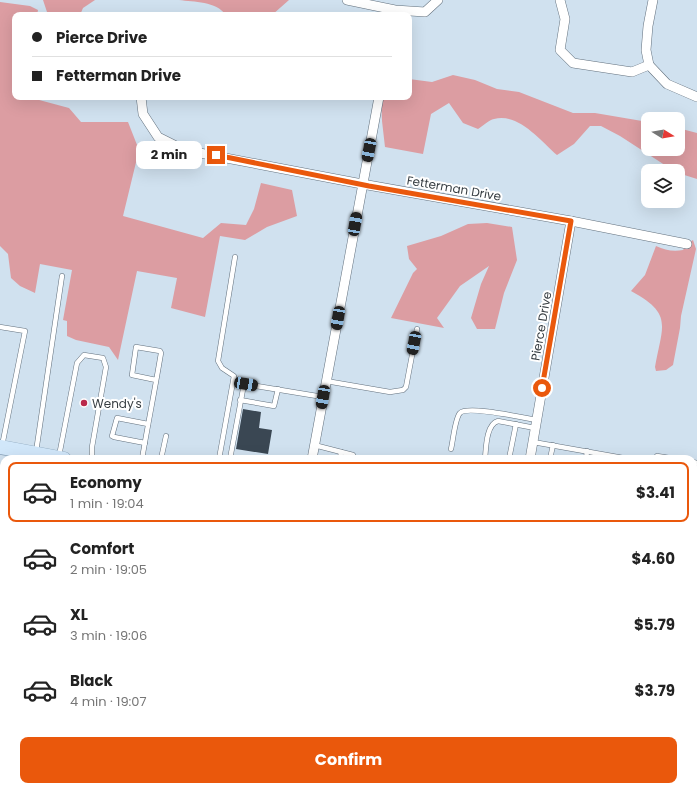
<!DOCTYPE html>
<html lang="en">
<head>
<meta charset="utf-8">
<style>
	:root { --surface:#fff; --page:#f6f6f6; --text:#222; --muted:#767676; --line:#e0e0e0; --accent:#ea580c }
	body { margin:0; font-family:Poppins,sans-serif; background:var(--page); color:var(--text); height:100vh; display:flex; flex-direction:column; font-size:15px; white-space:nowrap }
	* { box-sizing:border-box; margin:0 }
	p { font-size:13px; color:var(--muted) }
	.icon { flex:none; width:22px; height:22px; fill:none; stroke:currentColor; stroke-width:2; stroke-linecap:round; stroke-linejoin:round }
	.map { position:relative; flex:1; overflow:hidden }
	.drawer { position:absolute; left:0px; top:455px; width:697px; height:336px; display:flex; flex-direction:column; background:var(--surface); border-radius:12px 12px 0 0; box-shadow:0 4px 16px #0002 }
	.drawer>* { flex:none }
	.guide { position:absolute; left:12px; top:12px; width:400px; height:88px; border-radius:8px; box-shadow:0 4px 16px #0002; display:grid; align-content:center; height:88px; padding:0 20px; background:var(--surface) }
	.needle { width:26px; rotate:101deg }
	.buttons { position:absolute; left:641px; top:112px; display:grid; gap:8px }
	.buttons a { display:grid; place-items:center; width:44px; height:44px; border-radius:8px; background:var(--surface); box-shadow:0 4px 16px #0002; font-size:20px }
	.end { position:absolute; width:18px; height:18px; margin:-9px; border:5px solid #ea580c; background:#fff; box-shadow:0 0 0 2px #fff }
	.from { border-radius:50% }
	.bubble { position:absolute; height:28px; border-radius:8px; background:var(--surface); box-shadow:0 4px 16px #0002; font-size:13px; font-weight:700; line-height:28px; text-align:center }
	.car { position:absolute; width:12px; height:24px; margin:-12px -6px; border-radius:5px; box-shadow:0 0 3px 1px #0007; background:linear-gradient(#222 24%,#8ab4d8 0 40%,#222 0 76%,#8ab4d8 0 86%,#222 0) }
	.guide b { display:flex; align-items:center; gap:14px; height:38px; font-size:15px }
	.guide b+b { border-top:1px solid var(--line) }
	.guide i { width:10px; height:10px; background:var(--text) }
	ul { padding:7px 0 0; list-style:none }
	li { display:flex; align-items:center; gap:12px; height:60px; margin:0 8px 6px; padding:0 12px; border:2px solid transparent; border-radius:8px }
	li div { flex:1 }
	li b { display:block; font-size:15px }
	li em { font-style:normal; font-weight:700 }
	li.selected { border-color:var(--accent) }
	li>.icon { width:36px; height:36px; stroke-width:1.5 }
	.cta { display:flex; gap:8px; margin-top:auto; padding:8px 20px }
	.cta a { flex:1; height:46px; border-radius:8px; background:var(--accent); color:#fff; font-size:16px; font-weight:700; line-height:46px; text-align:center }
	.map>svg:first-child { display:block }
	.green { fill:#dc9da2 }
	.building { fill:#3a4753 }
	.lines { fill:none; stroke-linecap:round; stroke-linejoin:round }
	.lane-casing { stroke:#63717e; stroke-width:5.5 }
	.street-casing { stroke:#63717e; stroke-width:10 }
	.primary-casing { stroke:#87a1b8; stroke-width:15 }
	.lane { stroke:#fff; stroke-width:4.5 }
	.street { stroke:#fff; stroke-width:9 }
	.primary { stroke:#d1e7fa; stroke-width:14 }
	.route { stroke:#ea580c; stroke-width:5 }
	.poi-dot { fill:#ba294b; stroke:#fff; stroke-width:1.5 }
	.labels { text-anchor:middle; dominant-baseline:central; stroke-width:4; stroke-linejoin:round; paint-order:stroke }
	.street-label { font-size:12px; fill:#373e43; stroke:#fff }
	.poi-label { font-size:12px; fill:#373e43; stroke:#fff; text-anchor:start }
</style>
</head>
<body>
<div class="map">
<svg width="697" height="791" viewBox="0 0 697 791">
	<rect width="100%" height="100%" fill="#d0e1ef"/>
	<!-- green -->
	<g class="green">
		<path d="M43 0H95L83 8 80 15H48Z"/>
		<path d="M179 0H289L272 15H226C216 1 194 2 179 0Z"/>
		<path d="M0 2 30 6 38 10 37 15H15V97H28L69 108 81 122H128L139 150 123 216 203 238 221 223 246 225 254 209 261 183 292 190 297 216 267 227 245 240 220 236 205 317 171 308 177 278 137 271 118 360 109 347 76 340 67 336V321L63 320 72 270 40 264 35 293 20 286 11 278 8 254 0 246Z"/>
		<path d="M453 75 475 80 497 89 519 92 573 113H595L648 122V149H678V128L697 133V179L678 173V171H674L620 136 601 126H590L574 144 557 155C541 141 518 112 494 119 489 120 483 126 478 129L463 123 449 103 431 114 423 154 385 147 382 121 381 97H409V79L432 82Z"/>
		<path d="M487 223 512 227 517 260 504 293 495 329H477L471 318 481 284 489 266 460 286 437 318 444 328 391 318 413 273 417 269 409 259 407 246 441 236 468 224Z"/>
		<path d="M693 240 696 249 681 316 680 328 673 365 666 370 656 371 655 367C662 326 674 314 631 291L645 275 656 246C665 250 673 252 683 250L687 244Z"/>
	</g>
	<!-- building -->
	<path class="building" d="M243 409 261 412 259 428 272 430 268 454 236 449Z"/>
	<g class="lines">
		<!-- lane casing -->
		<g class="lane-casing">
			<g id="lane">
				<path d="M0 327 25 331 2 446"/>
				<path d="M326 381 390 392 403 390 406 387 417 329"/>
				<path d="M240 400 274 406 278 389"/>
				<path d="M533 442 629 459"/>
				<path d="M145 443 114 437 112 436 117 418 148 424"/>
				<path d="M314 445 353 455 355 459"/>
				<path d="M451 449C453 441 455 418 460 413 467 405 524 418 537 420"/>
				<path d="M36 452 62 276"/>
				<path d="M59 456 77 363 84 355 103 358 106 367 92 447V459"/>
				<path d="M142 459C148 424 155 389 161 353L160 351 136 347 132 375 156 380"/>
				<path d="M161 459 166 436"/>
				<path d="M219 459 234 376 222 368 218 361 235 257"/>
				<path d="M230 459 244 384 323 397"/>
				<path d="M340 459 341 452"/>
				<path d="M485 459C486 449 486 424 498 421L535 428"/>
				<path d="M509 459 516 424"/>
				<path d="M550 459 553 445"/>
				<path d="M586 459 587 451"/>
				<path d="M657 459V456L676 459"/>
				<path d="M693 462 697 463"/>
				<path d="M0 485 4 486"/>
				<path d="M693 542 697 543"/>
				<path d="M0 546 4 547"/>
				<path d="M0 578 4 559"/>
				<path d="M693 686 697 687"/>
				<path d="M693 753 697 754"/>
			</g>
		</g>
		<!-- street casing -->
		<g class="street-casing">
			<g id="street">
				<path d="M347 0 395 10 425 12 438 0"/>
				<path d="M560 0 565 19 560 50 573 63 632 72 649 65"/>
				<path d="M653 0 648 26 646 50 649 65 667 84 697 97"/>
				<path d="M141 97 143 114 158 137 184 150 362 184 571 221 687 244"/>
				<path d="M312 459 379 97"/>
				<path d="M530 459 571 221"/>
				<path d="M112 791V787"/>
				<path d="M249 791 250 787"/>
			</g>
		</g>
		<!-- primary casing -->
		<g class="primary-casing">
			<g id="primary">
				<path d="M0 447 64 459"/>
				<path d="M693 581H697"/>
			</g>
		</g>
		<!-- lane -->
		<use href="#lane" class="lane"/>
		<!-- street -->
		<use href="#street" class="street"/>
		<!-- primary -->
		<use href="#primary" class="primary"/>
	</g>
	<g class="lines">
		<!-- route -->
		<path class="route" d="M216 155 369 186 571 221 542 388"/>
	</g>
	<!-- markers -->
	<circle class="poi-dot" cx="84" cy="403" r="4"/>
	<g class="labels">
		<!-- street labels -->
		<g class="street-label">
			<text transform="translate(454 188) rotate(10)">Fetterman Drive</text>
			<text transform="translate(541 326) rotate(-80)">Pierce Drive</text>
		</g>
		<!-- poi labels -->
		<g class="poi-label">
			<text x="92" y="403">Wendy's</text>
		</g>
	</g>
</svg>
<div class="buttons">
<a><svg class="needle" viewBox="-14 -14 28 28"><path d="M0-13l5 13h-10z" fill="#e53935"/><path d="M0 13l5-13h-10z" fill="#767676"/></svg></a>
<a><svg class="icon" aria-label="layers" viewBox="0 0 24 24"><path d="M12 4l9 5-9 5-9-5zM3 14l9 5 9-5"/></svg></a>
</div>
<i class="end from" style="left:542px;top:388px"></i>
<i class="end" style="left:216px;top:155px"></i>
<div class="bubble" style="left:136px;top:141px;width:66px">2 min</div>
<i class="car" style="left:369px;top:150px;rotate:191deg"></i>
<i class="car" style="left:355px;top:224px;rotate:10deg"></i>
<i class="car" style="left:338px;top:318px;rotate:190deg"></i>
<i class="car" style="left:414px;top:343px;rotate:191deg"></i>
<i class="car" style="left:246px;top:384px;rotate:100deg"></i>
<i class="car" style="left:323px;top:397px;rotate:190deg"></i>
<div class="guide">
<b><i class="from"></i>Pierce Drive</b>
<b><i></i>Fetterman Drive</b>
</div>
<section class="drawer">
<ul>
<li class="selected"><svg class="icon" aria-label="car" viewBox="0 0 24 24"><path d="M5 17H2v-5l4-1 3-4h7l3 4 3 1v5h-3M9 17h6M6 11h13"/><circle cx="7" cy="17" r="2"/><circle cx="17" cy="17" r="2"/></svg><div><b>Economy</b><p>1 min · 19:04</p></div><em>$3.41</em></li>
<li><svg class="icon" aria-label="car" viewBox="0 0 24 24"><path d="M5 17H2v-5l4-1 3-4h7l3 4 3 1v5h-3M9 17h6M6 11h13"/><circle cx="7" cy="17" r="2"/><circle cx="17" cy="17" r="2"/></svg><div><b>Comfort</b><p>2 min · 19:05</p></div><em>$4.60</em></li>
<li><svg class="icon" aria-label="car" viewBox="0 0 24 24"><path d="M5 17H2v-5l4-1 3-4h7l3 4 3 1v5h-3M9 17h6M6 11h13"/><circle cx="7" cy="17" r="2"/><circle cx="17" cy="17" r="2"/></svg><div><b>XL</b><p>3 min · 19:06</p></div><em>$5.79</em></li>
<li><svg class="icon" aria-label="car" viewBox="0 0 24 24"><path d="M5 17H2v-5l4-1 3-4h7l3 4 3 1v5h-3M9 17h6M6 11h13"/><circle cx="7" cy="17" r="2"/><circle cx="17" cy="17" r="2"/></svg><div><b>Black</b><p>4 min · 19:07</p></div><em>$3.79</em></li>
</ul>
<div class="cta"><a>Confirm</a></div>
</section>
</div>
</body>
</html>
